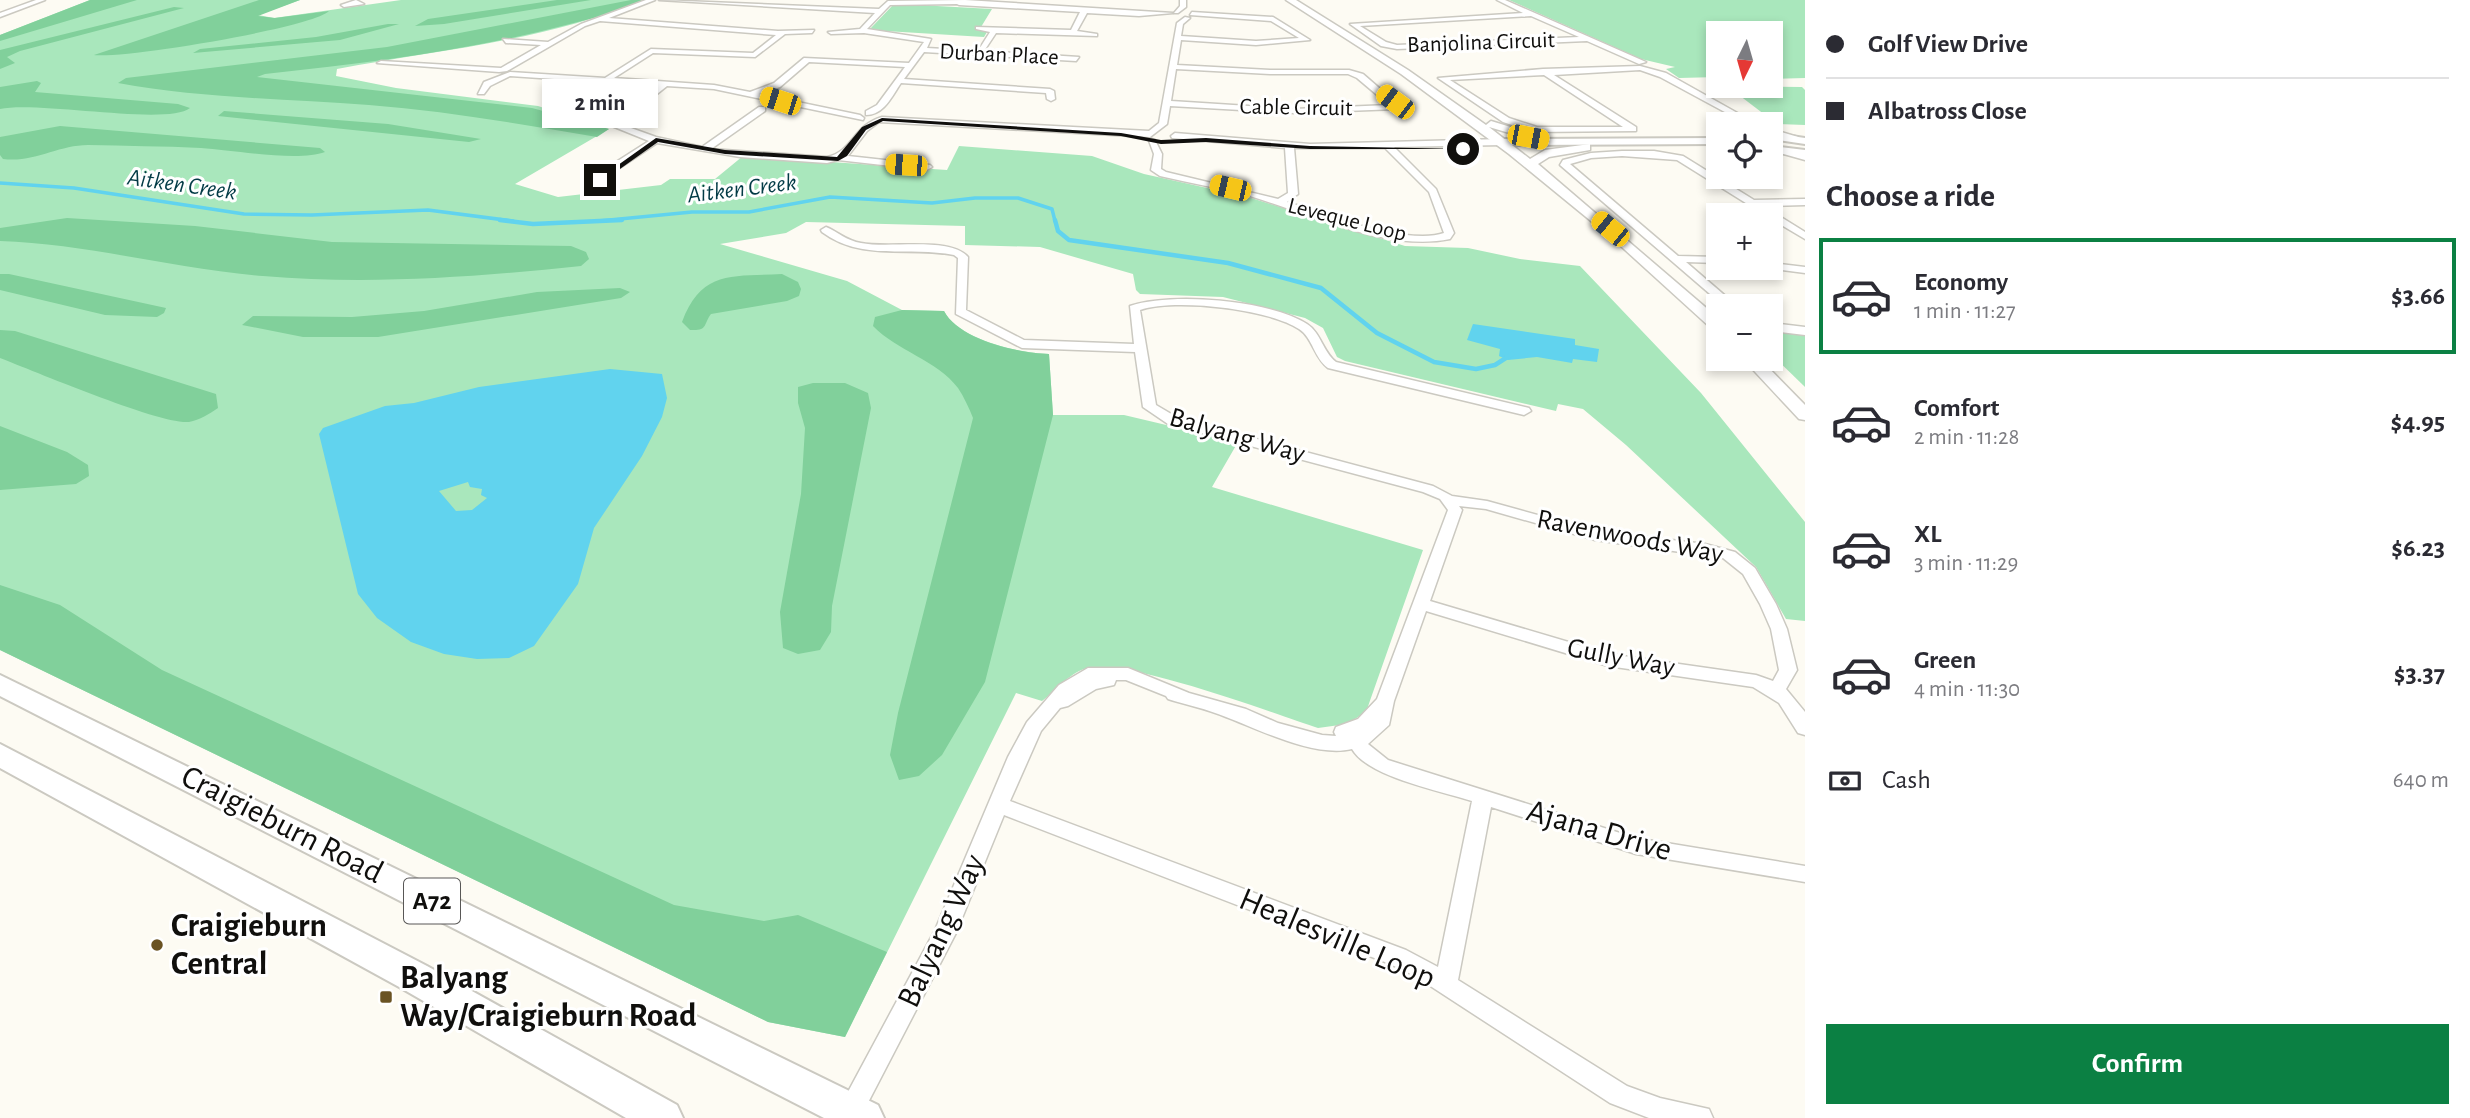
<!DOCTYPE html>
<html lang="en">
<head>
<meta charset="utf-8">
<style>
	:root { --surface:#fff; --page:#f7f7f7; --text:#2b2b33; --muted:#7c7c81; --line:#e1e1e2; --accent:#0b8043 }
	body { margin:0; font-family:"Alegreya Sans",sans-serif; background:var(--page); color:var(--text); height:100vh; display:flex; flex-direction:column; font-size:26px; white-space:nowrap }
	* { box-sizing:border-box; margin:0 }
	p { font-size:23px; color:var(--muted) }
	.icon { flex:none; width:38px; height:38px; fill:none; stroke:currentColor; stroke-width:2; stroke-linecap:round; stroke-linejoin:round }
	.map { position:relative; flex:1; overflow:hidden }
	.drawer { display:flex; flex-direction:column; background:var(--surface); width:665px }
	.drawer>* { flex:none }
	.top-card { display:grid; align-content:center; height:154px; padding:0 21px; background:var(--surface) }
	.needle { width:46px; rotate:185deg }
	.fabs { position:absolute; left:1706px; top:21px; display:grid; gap:14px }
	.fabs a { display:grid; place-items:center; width:77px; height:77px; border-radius:0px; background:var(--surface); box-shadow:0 4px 10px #0003; font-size:35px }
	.end { position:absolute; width:32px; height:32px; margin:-16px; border:9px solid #100f0d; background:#fff; box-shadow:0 0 0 4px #fff }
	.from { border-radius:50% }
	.bubble { position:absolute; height:49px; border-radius:0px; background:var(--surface); box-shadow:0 4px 10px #0003; font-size:23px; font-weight:700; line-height:49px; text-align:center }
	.car { position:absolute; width:21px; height:42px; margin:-21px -10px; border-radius:9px; box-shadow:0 0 5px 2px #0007; background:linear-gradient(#f5c518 24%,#345 0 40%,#f5c518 0 76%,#345 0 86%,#f5c518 0) }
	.top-card b { display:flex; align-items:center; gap:24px; height:66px; font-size:26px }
	.top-card b+b { border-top:2px solid var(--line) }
	.top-card i { width:18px; height:18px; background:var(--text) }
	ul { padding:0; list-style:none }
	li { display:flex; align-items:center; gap:21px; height:116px; margin:0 14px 10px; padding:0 7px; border:4px solid transparent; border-radius:0px }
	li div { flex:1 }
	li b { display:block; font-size:26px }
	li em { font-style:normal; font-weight:700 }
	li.current { border-color:var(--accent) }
	li>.icon { width:63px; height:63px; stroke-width:1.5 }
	h2 { padding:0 21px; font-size:32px; line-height:84px }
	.pay { display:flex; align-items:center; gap:18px; height:77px; padding:0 21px; font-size:26px }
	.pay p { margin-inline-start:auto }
	.primary-button { display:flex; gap:14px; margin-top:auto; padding:14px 21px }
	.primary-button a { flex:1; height:80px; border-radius:0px; background:var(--accent); color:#fff; font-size:28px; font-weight:700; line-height:80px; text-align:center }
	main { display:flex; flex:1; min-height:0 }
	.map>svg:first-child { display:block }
	.green { fill:#a9e7bc }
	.forest { fill:#81d09b }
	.water { fill:#61d3ee; fill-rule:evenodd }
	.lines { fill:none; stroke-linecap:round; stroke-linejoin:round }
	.stream-far1 { stroke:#61d3ee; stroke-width:3.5 }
	.stream { stroke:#61d3ee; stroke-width:4.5 }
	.minor-casing { stroke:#cbc9c1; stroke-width:3 }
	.tertiary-casing { stroke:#cbc9c1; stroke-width:4 }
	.secondary-casing { stroke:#cbc9c1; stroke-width:3 }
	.primary-casing { stroke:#cbc9c1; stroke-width:4 }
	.minor { fill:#fff; fill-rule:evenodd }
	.tertiary { fill:#fff; fill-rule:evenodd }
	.secondary { fill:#fff; fill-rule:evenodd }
	.primary { fill:#fff; fill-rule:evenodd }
	.route { fill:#100f0d }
	.poi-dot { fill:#6a5323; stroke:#fff; stroke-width:2.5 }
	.labels { text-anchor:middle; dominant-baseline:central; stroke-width:6; stroke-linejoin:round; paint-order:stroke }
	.far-street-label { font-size:23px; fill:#100f0d; stroke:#fff }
	.far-water-label { font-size:24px; font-style:italic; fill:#033b46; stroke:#fff }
	.shield { fill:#fff; stroke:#585756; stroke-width:2 }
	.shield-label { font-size:26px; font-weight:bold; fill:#100f0d }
	.street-label { font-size:28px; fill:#100f0d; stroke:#fff }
	.near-street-label { font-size:33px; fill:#100f0d; stroke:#fff }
	.near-poi-label { font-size:33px; font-weight:bold; fill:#100f0d; stroke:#fff; text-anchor:start }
</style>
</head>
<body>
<main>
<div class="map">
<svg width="1805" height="1118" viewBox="0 0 1805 1118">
	<rect width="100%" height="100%" fill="#fdfbf3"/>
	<!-- green -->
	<g class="green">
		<path d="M90 0H300L258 15 274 18 401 0H643C545 41 439 50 337 69L336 76 396 88 538 106 609 129 515 184 558 197 661 185 670 179H715L743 156 947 170 959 146 1092 156 1144 174 1248 197 1405 246 1468 248 1520 259 1580 266 1701 393 1805 522V621L1786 619 1756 567 1626 445 1583 409 1558 404 1556 411 1345 361 1337 357 1323 328 1305 318 1223 297 1140 294 1136 290 1133 274 1040 247 965 245V226L806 222 786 233 720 244 847 281 902 310 944 311C959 340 1019 353 1049 354L1053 415H1124L1238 442 1212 487 1423 550 1366 712 1347 724 1318 728C1271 713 1126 657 1084 669 1070 673 1054 692 1042 701L1016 693 845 1037 768 1022 0 650V35Z"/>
		<path d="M1509 0H1805V78L1771 79V33H1718V77L1679 78 1666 69 1675 67 1641 59Z"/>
		<path d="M900 4 992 9 981 27 975 29 987 32 984 37 869 30 893 5Z"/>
		<path d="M1727 86 1802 87 1805 90V125L1777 124Z"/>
		<path d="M1771 332 1805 335V387L1771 354Z"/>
	</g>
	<!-- forest -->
	<g class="forest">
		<path d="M90 0H137L0 41V35Z"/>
		<path d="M259 0H300L258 16 275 18 329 11C312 28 122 59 94 55Z"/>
		<path d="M557 0H591L444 24 415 26 428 19Z"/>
		<path d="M631 0H643C620 13 592 18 566 25 467 51 367 63 265 74L257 77 532 108 609 129 597 137C521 124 445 111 369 105 285 99 200 98 118 83L126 78 387 47Z"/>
		<path d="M174 7 184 8 20 51 7 57 15 63 0 69V50Z"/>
		<path d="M388 24H399L340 40 193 53 200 49 316 37Z"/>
		<path d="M37 81 41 83 35 92 178 104 190 108C167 126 40 101 0 109V87Z"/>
		<path d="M224 111 388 124 481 139 469 142 218 116Z"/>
		<path d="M60 126 320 148 325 152C298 162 233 150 201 148 163 146 125 146 88 145 58 145 34 163 3 159L0 155V137Z"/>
		<path d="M67 218 195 226 332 242 571 246 586 252 589 259 581 266C475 277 370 285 263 276 174 269 89 244 0 241V228Z"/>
		<path d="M0 274H9L166 308 164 313 157 317 105 315 0 290Z"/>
		<path d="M782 274 798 282 801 289 799 296 787 301 711 314C703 325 708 331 690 330L682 322C702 269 733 277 782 274Z"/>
		<path d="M620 288 630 292 621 298 378 337H303L242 325 253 316 352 317 424 311 537 292Z"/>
		<path d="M902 310 944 311C959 340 1019 353 1049 354L1053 415 985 682 942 755 919 776 899 780 890 755 898 713 973 418C969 408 964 397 958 388 937 360 897 351 873 326L875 317Z"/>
		<path d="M0 330 15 331 216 394 218 408C209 414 200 420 189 422 161 425 34 371 0 358Z"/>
		<path d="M813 383H845L868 393 871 408 832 606 831 632 820 650 798 654 783 648 780 612 801 494 805 428 798 403V387Z"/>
		<path d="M0 426 67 452 88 465 89 476 76 484 0 490Z"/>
		<path d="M0 585 60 605 162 670 674 905 764 921 798 915 887 952 845 1037 768 1022 0 650Z"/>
	</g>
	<!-- water -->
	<g class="water">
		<path d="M1473 324 1575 339V345L1599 349 1597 362 1573 359 1572 363 1537 357 1508 360 1499 356 1500 349 1467 340Z"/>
		<path d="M610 369 662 374 667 398 662 417 642 456 594 528 578 584 534 646 509 658 477 659 444 654 411 642 377 618 358 594 319 434 323 428 385 406 414 403 479 387ZM468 482 470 487 482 489 481 495 487 498 472 510 456 511 439 491Z"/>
	</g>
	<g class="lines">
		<!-- stream-far1 -->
		<g class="stream-far1">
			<path d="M0 183 74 188 244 214 312 215 428 210 513 221"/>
			<path d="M599 221 692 212H749L830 197 932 203 975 198H1018L1052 209 1055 221"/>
		</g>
		<!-- stream -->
		<g class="stream">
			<path d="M500 220 533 224 622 220"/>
			<path d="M1055 220 1058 231 1069 240 1228 263 1321 288 1377 333 1434 362 1476 369 1495 365 1512 354"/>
		</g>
		<!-- minor casing -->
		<g class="minor-casing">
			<g id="minor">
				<path d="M36 0H45L0 17V13Z"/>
				<path d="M356 0 364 4 344 7 341 5Z"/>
				<path d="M646 0H655L609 18 778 31 814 30 812 33 785 34 755 57 653 53 614 78 714 85 750 92 774 83 804 58 909 63 924 42 864 33 831 34 828 32 860 29 875 13 659 0 879 9 888 1 965 0 1173 13 1139 16 1087 13 1077 31 1097 34V36L996 33 984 51 1079 57 1076 61 924 52 904 79 1050 89 1054 91 1055 99 1051 101 1047 99 1046 93 901 83C892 96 884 115 866 115V111L877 105 905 67 809 62 780 87 759 94 860 115 864 118 863 120 714 89 667 86 642 106 606 119 656 137 702 147 759 107H765V111L711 149 827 157C854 151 852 126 882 117L1149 131 1159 123 1177 23 1185 17 1190 18 1183 24 1181 36 1256 41 1299 38 1271 21 1190 15 1192 12 1273 17 1310 40 1256 45 1181 40 1177 65 1270 70H1349L1363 74 1401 107 1397 109 1294 113 1170 106 1167 124 1150 137 879 122 867 131 848 156 930 165 932 167 927 170 838 160 827 163 740 157 657 143 609 175 602 186 599 187 594 184 602 171 649 141 597 120 603 113 636 102 658 86 510 76 490 86 484 94H478L484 82 510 72 605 78 651 49 753 53 776 35 600 21 585 26 507 71 499 72 377 63 381 61 501 68 541 45 506 43 503 39 548 42 581 24ZM957 4 959 5 1080 12 1071 30 976 27V29L990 32 978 51 927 48 931 39 867 29 890 5ZM1176 69 1270 74H1348L1357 78 1389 105 1294 109 1171 101Z"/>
				<path d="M1180 0H1186V7L1178 13H1174L1180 6Z"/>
				<path d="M1497 0H1505L1646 62 1639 64 1587 41 1397 49 1381 46 1350 24 1523 13ZM1531 16 1579 37 1397 45 1386 42 1360 26Z"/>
				<path d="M1640 66 1666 73 1757 124H1747L1660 77 1640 70 1554 75 1636 127V131L1533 132 1503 122 1438 78 1543 69ZM1544 75 1623 127H1537L1509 118 1450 80Z"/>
				<path d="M1771 129 1798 137 1799 139 1795 142 1771 135Z"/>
				<path d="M1175 133 1310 144 1503 139 1507 142 1503 145 1394 147 1436 189 1454 233 1450 239C1387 252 1310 214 1250 196 1220 188 1190 183 1160 176L1151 170 1154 154 1148 138 1155 140 1162 154 1161 169 1166 172 1278 199 1288 193 1285 148 1172 138 1171 136ZM1294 148H1385L1429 192 1444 233C1408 246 1324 214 1287 202L1298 194Z"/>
				<path d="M1780 149 1805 154V160L1780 153Z"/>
				<path d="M1622 151H1654L1683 156 1754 200 1805 199V205L1763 206 1805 232V239L1771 219V215H1765L1677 160 1622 156 1591 158 1570 164 1678 256 1718 257V263L1686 262 1737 306H1724L1560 165 1563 160 1591 153Z"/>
				<path d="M826 227C838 232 847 241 861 243 889 249 949 236 968 257L966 310 1024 340 1134 344 1130 306C1172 292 1269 300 1307 324 1321 333 1323 352 1336 362L1529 408 1531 411 1524 415 1328 368C1314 358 1313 338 1299 329 1269 309 1174 298 1140 310L1156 405 1178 418 1433 486 1452 496 1487 501 1596 531 1705 544 1735 552 1755 568 1776 604 1787 629 1797 670 1786 689 1805 712V735L1798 733 1779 703 1753 687 1608 666 1426 611 1394 701 1389 725 1368 744 1388 760 1636 838 1805 866V882L1636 854 1491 807 1458 980 1627 1086 1660 1098 1709 1109 1713 1118H1649L1610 1103 1415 976 1390 964 1004 815 956 933 860 1118H834L935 930 1008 757 1027 722 1059 685 1088 668H1128L1189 693 1246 709 1278 723 1322 735 1336 736 1334 732 1336 727 1358 719 1377 699 1448 510 1440 499 1423 492 1168 424 1143 407 1135 352 1022 348 956 314 958 258 954 255C909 246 862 262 822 232L821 230ZM1459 506 1486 509 1595 540 1723 558 1743 574 1760 604 1771 629 1779 670 1773 681 1756 675 1609 654 1430 601 1462 510ZM1116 680H1126L1166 696 1168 699C1187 705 1207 709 1226 717 1260 730 1315 758 1352 749 1368 777 1441 791 1472 801L1438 967 1406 950 1010 801 1041 731 1060 708 1068 706 1096 689 1114 685Z"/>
				<path d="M1771 263 1805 267V273L1767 268H1771Z"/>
				<path d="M1771 323 1805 327V335L1771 331Z"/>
			</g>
		</g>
		<!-- tertiary casing -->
		<g class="tertiary-casing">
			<g id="tertiary">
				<path d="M1771 133 1805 138V144L1771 139Z"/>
				<path d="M1718 138V144L1503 145 1498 142 1503 139Z"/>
				<path d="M1771 146 1805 150V156L1771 152Z"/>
			</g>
		</g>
		<!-- secondary casing -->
		<g class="secondary-casing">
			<g id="secondary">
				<path d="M1286 0H1296L1408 70 1486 125 1491 121 1550 139V143L1546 144 1489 127 1530 159 1545 150 1590 144V150L1549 157 1538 164 1718 318V331L1712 329 1613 239 1509 154 1401 74Z"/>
				<path d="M1743 359H1760L1805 405V420L1799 419Z"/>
			</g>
		</g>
		<!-- primary casing -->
		<g class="primary-casing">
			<g id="primary">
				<path d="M0 675 878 1105 884 1118H824L0 696Z"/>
				<path d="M0 744 427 966 677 1105 683 1118H626L401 988 0 768Z"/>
			</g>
		</g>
		<!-- minor -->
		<use href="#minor" class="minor"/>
		<!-- tertiary -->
		<use href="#tertiary" class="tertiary"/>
		<!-- secondary -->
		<use href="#secondary" class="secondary"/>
		<!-- primary -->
		<use href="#primary" class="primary"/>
	</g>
	<!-- route -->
	<path class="route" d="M882 118 1121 133 1161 140 1206 138 1310 146 1467 149H1310L1206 142 1161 144 1121 136 883 121 866 130 847 156 838 161 725 154 658 142 603 181 597 180 656 138 725 150 837 157 862 127Z"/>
	<!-- markers -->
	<g class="poi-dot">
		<circle cx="157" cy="945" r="7"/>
		<rect x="379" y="990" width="14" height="14" rx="3.5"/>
	</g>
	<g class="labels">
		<!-- far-street labels -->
		<g class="far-street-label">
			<text transform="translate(1481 43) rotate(-2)">Banjolina Circuit</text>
			<text transform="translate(999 55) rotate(3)">Durban Place</text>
			<text transform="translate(1296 108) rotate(1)">Cable Circuit</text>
			<text transform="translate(1347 220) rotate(14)">Leveque Loop</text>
		</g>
		<!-- far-water labels -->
		<g class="far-water-label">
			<text transform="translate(182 185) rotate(8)">Aitken Creek</text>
			<text transform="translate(742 189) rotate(-7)">Aitken Creek</text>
		</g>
		<!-- shield labels -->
		<rect class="shield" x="404" y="878.5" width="56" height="45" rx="5"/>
		<g class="shield-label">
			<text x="432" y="901">A72</text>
		</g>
		<!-- street labels -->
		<g class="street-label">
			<text transform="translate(1237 436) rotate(16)">Balyang Way</text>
			<text transform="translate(1630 537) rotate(11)">Ravenwoods Way</text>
			<text transform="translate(1621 658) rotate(11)">Gully Way</text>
		</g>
		<!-- near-street labels -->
		<g class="near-street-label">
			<text transform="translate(282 825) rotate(27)">Craigieburn Road</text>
			<text transform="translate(1599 831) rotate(16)">Ajana Drive</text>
			<text transform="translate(942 931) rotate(-65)">Balyang Way</text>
			<text transform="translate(1337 939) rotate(23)">Healesville Loop</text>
		</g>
		<!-- near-poi labels -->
		<g class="near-poi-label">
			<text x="171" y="926">Craigieburn<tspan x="171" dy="38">Central</tspan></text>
			<text x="400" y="978">Balyang<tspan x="400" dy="38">Way/Craigieburn Road</tspan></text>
		</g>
	</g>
</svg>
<div class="fabs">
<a><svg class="needle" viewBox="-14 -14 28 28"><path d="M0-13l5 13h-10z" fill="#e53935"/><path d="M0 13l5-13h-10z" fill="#7c7c81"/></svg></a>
<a><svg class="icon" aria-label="locate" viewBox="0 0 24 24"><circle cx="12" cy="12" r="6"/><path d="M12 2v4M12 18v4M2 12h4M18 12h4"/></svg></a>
<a>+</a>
<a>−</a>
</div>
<i class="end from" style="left:1463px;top:149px"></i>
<i class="end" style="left:600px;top:180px"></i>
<div class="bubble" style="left:542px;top:79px;width:116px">2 min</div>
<i class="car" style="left:780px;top:101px;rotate:288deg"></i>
<i class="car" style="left:1395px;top:102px;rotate:307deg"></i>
<i class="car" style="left:1528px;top:137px;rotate:101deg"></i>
<i class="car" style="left:906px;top:165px;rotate:274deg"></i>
<i class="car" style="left:1230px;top:188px;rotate:283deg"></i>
<i class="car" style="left:1610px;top:229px;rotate:309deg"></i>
</div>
<section class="drawer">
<div class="top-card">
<b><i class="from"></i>Golf View Drive</b>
<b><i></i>Albatross Close</b>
</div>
<h2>Choose a ride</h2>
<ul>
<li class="current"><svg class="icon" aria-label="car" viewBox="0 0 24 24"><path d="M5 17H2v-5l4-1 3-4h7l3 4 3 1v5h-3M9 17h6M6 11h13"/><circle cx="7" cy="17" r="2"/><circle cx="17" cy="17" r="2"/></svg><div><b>Economy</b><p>1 min · 11:27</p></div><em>$3.66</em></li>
<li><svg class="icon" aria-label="car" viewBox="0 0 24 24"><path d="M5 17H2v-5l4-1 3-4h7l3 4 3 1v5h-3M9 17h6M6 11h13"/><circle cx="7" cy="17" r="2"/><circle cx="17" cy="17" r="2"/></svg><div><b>Comfort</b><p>2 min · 11:28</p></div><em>$4.95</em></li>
<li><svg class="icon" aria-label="car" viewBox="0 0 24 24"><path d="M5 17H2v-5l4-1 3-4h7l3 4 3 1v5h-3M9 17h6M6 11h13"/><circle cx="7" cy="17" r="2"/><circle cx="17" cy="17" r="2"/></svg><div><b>XL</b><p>3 min · 11:29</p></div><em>$6.23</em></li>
<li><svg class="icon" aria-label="car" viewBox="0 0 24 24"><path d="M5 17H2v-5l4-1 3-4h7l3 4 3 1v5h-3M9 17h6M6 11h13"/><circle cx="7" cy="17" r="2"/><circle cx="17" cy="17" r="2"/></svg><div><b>Green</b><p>4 min · 11:30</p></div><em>$3.37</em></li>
</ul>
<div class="pay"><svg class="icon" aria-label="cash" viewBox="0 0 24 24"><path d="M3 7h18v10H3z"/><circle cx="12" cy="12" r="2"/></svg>Cash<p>640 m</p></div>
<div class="primary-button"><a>Confirm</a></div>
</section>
</main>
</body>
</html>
